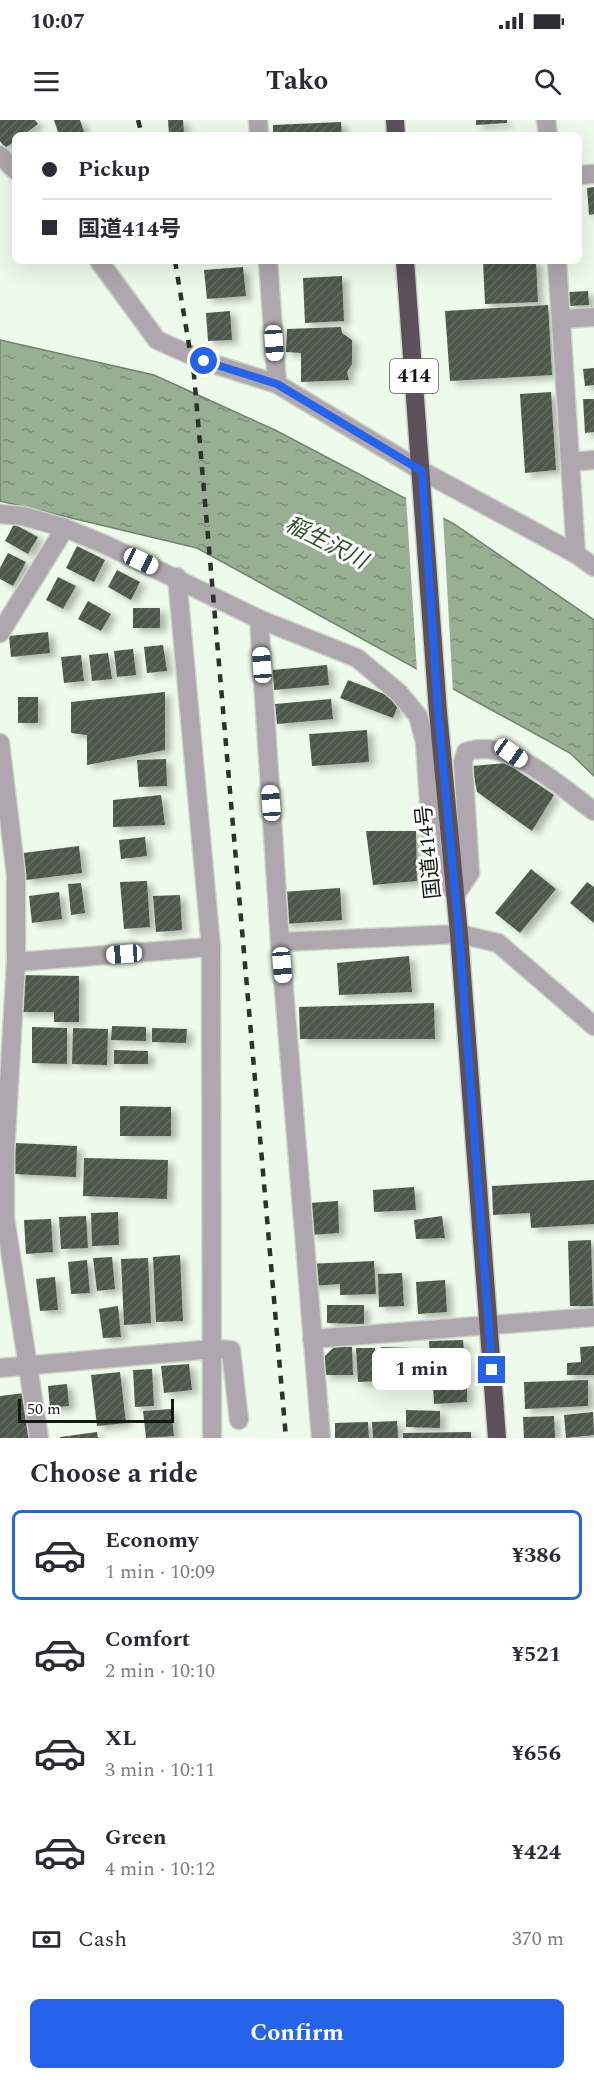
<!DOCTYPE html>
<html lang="en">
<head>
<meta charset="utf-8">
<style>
	:root { --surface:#fff; --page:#f7f7f7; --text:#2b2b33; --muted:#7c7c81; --line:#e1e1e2; --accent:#2563eb }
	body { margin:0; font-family:Spectral,"Noto Sans JP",serif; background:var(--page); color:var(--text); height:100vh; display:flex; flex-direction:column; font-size:22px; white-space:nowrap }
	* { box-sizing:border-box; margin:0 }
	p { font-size:20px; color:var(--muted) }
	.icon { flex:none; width:33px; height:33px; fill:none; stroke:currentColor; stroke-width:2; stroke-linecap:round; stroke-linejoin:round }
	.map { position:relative; height:1318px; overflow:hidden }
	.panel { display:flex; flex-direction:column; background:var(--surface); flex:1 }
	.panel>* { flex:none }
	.hud { position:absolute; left:12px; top:12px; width:570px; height:132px; border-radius:9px; box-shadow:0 6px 24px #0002; display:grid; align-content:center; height:132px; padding:0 30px; background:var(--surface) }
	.scale { position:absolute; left:18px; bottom:15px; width:156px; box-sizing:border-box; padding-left:6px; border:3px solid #141913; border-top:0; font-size:16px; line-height:21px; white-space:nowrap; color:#141913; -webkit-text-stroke:4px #fff; paint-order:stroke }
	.end { position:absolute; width:27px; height:27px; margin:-14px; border:8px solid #2563eb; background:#fff; box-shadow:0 0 0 3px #fff }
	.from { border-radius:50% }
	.bubble { position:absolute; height:42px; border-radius:9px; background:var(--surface); box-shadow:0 6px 24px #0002; font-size:20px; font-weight:700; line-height:42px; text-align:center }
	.car { position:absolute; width:18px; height:36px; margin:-18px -9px; border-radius:8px; box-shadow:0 0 4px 2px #0007; background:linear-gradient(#fff 24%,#345 0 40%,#fff 0 76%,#345 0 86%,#fff 0) }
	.hud b { display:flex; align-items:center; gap:21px; height:57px; font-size:22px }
	.hud b+b { border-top:2px solid var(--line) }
	.hud i { width:15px; height:15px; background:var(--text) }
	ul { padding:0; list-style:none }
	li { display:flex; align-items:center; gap:18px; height:90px; margin:0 12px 9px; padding:0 18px; border:3px solid transparent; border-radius:9px }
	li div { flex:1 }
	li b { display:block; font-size:22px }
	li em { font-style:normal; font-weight:700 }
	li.selected { border-color:var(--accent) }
	li>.icon { width:54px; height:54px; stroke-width:1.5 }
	h2 { padding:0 30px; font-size:27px; line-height:72px }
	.pay { display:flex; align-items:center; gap:15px; height:66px; padding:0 30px; font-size:22px }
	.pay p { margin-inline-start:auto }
	.cta { display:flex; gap:12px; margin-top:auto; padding:12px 30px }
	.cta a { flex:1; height:69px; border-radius:9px; background:var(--accent); color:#fff; font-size:24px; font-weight:700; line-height:69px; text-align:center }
	.status { display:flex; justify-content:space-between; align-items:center; height:42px; padding:0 30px; background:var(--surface); direction:ltr }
	.status svg { height:16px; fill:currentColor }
	header { display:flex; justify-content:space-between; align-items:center; height:78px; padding:0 30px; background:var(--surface); font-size:27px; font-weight:700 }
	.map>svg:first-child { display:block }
	.water { fill:url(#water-ripples); stroke:#71826d; stroke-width:1.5 }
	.pier { fill:#eefaeb }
	.building { fill:url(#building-hatch); filter:url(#shadow) }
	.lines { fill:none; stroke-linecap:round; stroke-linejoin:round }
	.minor-casing { stroke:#cbd6c8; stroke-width:21 }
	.highway-casing { stroke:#cbd6c8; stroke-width:21 }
	.minor { stroke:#aea7ad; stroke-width:18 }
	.highway { stroke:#5c505b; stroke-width:18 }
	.rail { stroke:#2d332c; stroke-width:4.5; stroke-dasharray:8 8; stroke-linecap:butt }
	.route { stroke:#2563eb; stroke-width:8 }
	.labels { text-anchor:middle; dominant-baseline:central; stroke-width:6; stroke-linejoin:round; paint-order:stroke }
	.shield { fill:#fff; stroke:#5a5e5a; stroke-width:1.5 }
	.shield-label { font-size:20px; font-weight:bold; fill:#141913 }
	.street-label { font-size:21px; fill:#141913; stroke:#fff }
	.water-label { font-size:22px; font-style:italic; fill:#2c4e25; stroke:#fff }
</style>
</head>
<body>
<div class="status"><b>10:07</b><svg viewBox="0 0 49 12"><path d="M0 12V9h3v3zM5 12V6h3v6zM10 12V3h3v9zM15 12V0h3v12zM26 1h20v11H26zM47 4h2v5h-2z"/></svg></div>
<header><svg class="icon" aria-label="menu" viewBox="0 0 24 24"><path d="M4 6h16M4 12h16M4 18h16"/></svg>Tako<svg class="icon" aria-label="search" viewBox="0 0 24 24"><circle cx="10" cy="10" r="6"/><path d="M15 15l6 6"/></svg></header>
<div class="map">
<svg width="594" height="1318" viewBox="0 0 594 1318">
	<defs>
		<pattern id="water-ripples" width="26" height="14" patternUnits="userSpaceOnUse" patternTransform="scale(1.5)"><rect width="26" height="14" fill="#99af94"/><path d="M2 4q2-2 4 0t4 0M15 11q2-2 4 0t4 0" fill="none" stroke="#7c8e78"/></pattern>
		<pattern id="building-hatch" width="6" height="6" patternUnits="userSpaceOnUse" patternTransform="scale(1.5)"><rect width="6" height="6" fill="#4e584c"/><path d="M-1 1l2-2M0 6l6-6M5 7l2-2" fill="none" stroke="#636c62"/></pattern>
		<filter id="shadow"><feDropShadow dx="6" dy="4" stdDeviation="3" flood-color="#0004"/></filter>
	</defs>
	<rect width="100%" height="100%" fill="#eefaeb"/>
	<!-- water -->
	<path class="water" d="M0 220 154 255 275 310 454 404 594 500V656L570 633 197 428 0 381Z"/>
	<!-- pier -->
	<path class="pier" d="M406 376 443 395 453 572 417 552Z"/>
	<!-- building -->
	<g class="building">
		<path d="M0 0H35L38 4 23 15H15V21L5 28 0 21Z"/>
		<path d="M54 0H80L85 15H59Z"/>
		<path d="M168 0H183L184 15H169Z"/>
		<path d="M476 0H507V3L476 5Z"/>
		<path d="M341 2 342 15H273V5Z"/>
		<path d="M594 67V94L589 95 587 68Z"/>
		<path d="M483 141H536L538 182 485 184Z"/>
		<path d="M243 147 246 176 207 179 204 150Z"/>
		<path d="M342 156 344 201 305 203 303 158Z"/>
		<path d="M588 171 589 185 569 186V172Z"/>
		<path d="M548 185 552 255 450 261 445 191Z"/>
		<path d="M230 191 232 220 208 221 206 193Z"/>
		<path d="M341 207 342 213 352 220V244L347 252 349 260 301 262V233L286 232 287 209Z"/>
		<path d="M594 248V265L585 266 583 249Z"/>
		<path d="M551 272 556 350 525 353 520 274Z"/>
		<path d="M583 279H594V312L585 313Z"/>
		<path d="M14 404 38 417 28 434 5 421Z"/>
		<path d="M77 426 105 440 94 462 66 448Z"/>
		<path d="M8 433 26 442 13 466 0 459V448Z"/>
		<path d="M117 450 140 462 131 480 108 467Z"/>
		<path d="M58 457 76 466 63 489 46 480Z"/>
		<path d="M88 481 111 494 101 511 78 499Z"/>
		<rect x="133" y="488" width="27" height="20"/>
		<path d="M48 512 50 533 11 537 9 516Z"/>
		<path d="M163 525 167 551 147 553 144 527Z"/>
		<path d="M133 529 136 555 117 557 114 531Z"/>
		<path d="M108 533 112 559 92 561 89 535Z"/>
		<path d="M81 535 84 561 64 563 61 537Z"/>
		<path d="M327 545 329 565 274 570 272 550Z"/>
		<path d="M348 560 400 580 393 598 340 578Z"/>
		<path d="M165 572V630L87 645V615L71 613V582Z"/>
		<rect x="18" y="577" width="20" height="26"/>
		<path d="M331 579 333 599 277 604 275 584Z"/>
		<path d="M367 610 369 642 312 646 309 614Z"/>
		<path d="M166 639 167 666 139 667 137 640Z"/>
		<path d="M506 643 554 675 532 711 477 672 472 646Z"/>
		<path d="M161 675 165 705 113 707V680Z"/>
		<path d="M366 711H416L417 761 373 765Z"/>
		<path d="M145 717 147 736 121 739 119 720Z"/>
		<path d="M79 726 82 753 26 760 23 733Z"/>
		<path d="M531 749 556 769 520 813 495 793Z"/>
		<path d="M147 761 150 807 124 809 120 762Z"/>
		<path d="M587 762 594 767V803L570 783Z"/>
		<path d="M81 763 85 793 71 795 68 764Z"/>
		<path d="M340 768 342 800 284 804 282 772Z"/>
		<path d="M59 772 62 799 32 803 29 776Z"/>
		<path d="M180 775 182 810 156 812 153 776Z"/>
		<path d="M409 836 412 872 339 875 337 843Z"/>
		<path d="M19 855 79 856V902H54V892H19Z"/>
		<path d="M434 883 435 919H300L299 887Z"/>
		<path d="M112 906 146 907V921L111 920Z"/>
		<path d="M32 907 67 908V944L32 943Z"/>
		<path d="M73 908 108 909 107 945 72 944Z"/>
		<path d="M152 908 187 909 186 923 152 922Z"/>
		<path d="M114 930 148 931V944H114Z"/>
		<path d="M120 986 171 987V1016H120Z"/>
		<path d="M15 1023 77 1026 76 1057 13 1054Z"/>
		<path d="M84 1038 168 1040 167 1079 83 1076Z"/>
		<path d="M594 1060V1104L531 1108 530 1093 493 1095 492 1066Z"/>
		<path d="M414 1067 416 1090 374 1092 373 1070Z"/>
		<path d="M338 1081 339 1113 311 1115 309 1083Z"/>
		<path d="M118 1092 119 1125 92 1126 91 1093Z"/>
		<path d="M86 1096 88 1128 61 1129 59 1097Z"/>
		<path d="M442 1096 445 1118 416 1119 414 1100Z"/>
		<path d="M51 1099 53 1132 26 1134 24 1100Z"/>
		<path d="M591 1120 593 1186H570L568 1121Z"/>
		<path d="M180 1135 183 1201 156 1202 153 1137Z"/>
		<path d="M112 1137 115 1169 97 1171 93 1138Z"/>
		<path d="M148 1138 151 1203 124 1205 121 1139Z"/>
		<path d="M87 1140 90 1173 71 1174 68 1142Z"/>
		<path d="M374 1141 376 1174 340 1175V1164L311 1166 307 1144Z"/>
		<path d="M402 1153 404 1186 379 1187 378 1154Z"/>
		<path d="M55 1157 58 1190 40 1191 36 1159Z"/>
		<path d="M445 1160 447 1192 418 1194 416 1162Z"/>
		<path d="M327 1185H364V1204L327 1203Z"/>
		<path d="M118 1186 121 1217 103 1218 99 1189Z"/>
		<path d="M463 1220 467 1260 431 1262 429 1221Z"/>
		<path d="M594 1226V1255H567V1243L581 1242 580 1227Z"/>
		<path d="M334 1227H352L353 1255H325L324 1237Z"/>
		<path d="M381 1227 412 1228 415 1255 383 1257Z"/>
		<path d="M356 1228H375L377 1261 358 1262Z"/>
		<path d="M189 1244 192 1270 164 1273 161 1246Z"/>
		<path d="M152 1249 154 1286 135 1287 133 1250Z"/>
		<path d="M120 1252 126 1303 97 1306 91 1255Z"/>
		<path d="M588 1260V1286L525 1289 524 1262Z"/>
		<path d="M67 1264 69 1286 50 1288 48 1266Z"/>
		<path d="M467 1264V1282L434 1284 433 1265Z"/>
		<path d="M25 1273 30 1318H0V1276Z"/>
		<path d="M171 1289 174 1316 146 1318 143 1291Z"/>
		<path d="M406 1290 440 1291V1308L406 1307Z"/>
		<path d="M593 1292 594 1315 566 1318 564 1295Z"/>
		<path d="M554 1296 555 1318H524L523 1297Z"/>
		<path d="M397 1301 398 1318H373L372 1302Z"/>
		<path d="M368 1302 369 1318H335V1303Z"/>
		<path d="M97 1312 98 1318H60V1317Z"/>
		<path d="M471 1312V1318H403V1313Z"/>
	</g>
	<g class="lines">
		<!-- minor casing -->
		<g class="minor-casing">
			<g id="minor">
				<path d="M258 0 259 15"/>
				<path d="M546 0 548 15"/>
				<path d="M0 35 15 50"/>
				<path d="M579 55 594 54"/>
				<path d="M99 141 157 220 204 241 277 264 422 351 576 434 594 447"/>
				<path d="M268 141 277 264"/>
				<path d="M557 141 576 434"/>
				<path d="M562 199 594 197"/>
				<path d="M570 342 594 340"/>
				<path d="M0 394 23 396 65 408 106 425 259 499 357 538 399 573 418 596 425 622 432 728 437 754 456 774 470 753 463 642 466 632C508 616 561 668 594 691"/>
				<path d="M177 457 211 827 212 1318"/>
				<path d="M259 499 280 822 321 1318"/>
				<path d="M0 513 65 408"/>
				<path d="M0 623 16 755V842L5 1034V1098L39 1318"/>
				<path d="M280 822 459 814 498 823 594 906"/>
				<path d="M16 842 211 827"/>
				<path d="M312 1219 594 1197"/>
				<path d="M0 1248 213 1229 231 1230 239 1300"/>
			</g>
		</g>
		<!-- highway casing -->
		<g class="highway-casing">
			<g id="highway">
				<path d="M395 0 396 15"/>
				<path d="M405 141 438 592 459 814 497 1318"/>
			</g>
		</g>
		<!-- minor -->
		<use href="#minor" class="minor"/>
		<!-- highway -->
		<use href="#highway" class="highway"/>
		<!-- rail -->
		<g class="rail">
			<path d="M138 0 142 15"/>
			<path d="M175 141 194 255 286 1318"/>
		</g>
	</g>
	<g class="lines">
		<!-- route -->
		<path class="route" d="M204 241 277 264 422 351 438 592 459 814 492 1250"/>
	</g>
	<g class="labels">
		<!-- shield labels -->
		<rect class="shield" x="390" y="239" width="48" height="34" rx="4.5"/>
		<g class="shield-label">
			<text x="414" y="256">414</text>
		</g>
		<!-- street labels -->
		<g class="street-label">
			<text transform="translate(429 732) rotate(-96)">国道414号</text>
		</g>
		<!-- water labels -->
		<g class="water-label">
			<text transform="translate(326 423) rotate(27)">稲生沢川</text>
		</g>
	</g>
</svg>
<div class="scale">50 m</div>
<i class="end from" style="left:204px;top:241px"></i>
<i class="end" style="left:492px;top:1250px"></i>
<div class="bubble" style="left:372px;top:1228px;width:99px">1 min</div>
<i class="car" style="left:274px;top:223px;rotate:176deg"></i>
<i class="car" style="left:141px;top:441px;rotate:115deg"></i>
<i class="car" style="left:262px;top:545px;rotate:356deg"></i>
<i class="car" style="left:511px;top:633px;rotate:125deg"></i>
<i class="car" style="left:271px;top:683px;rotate:356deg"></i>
<i class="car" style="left:124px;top:834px;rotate:266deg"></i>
<i class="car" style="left:282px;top:845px;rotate:175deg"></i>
<div class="hud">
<b><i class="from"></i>Pickup</b>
<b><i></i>国道414号</b>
</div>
</div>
<section class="panel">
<h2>Choose a ride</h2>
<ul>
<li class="selected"><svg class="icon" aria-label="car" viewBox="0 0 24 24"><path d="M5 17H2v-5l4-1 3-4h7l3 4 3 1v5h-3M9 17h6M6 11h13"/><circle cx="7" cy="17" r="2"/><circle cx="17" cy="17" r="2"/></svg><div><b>Economy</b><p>1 min · 10:09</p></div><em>¥386</em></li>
<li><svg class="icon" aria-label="car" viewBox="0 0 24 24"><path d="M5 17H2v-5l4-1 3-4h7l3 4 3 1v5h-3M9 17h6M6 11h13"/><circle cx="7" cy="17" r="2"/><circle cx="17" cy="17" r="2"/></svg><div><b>Comfort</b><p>2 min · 10:10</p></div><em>¥521</em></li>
<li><svg class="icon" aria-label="car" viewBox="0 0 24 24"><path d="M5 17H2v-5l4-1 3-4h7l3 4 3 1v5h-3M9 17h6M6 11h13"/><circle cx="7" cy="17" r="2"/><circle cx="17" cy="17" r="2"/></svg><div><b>XL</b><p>3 min · 10:11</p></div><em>¥656</em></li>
<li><svg class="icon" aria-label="car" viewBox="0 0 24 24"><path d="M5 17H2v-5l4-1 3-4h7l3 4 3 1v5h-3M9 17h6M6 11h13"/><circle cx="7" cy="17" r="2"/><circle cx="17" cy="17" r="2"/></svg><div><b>Green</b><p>4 min · 10:12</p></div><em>¥424</em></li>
</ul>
<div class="pay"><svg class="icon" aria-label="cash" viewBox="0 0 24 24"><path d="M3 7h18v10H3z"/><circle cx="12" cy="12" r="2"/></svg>Cash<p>370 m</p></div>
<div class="cta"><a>Confirm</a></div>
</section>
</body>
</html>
